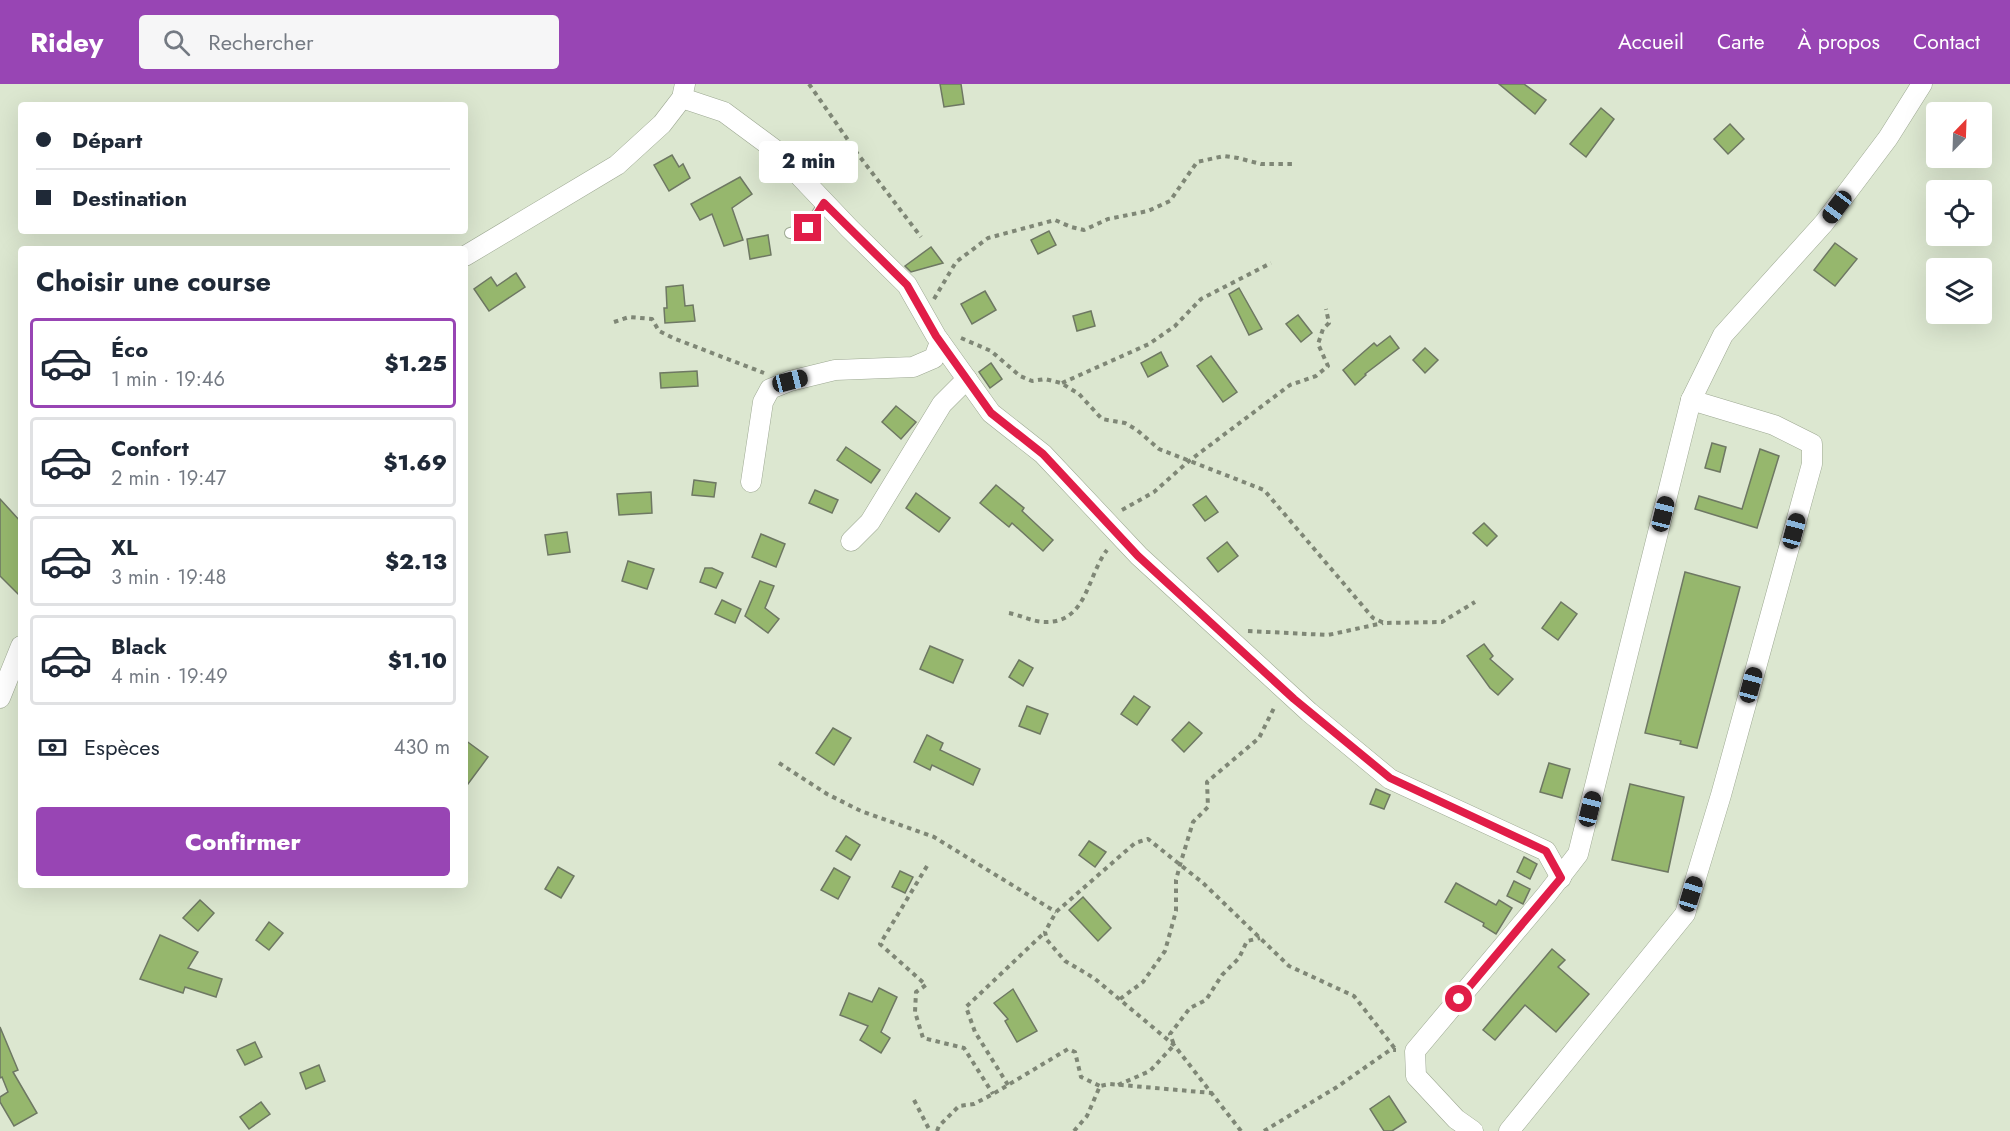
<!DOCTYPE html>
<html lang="fr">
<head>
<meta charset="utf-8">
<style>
	:root { --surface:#fff; --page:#f6f6f7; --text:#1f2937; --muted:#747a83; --line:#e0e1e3; --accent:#9845b4 }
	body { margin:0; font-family:Jost,sans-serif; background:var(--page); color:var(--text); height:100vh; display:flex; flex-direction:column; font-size:22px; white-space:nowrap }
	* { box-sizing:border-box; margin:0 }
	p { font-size:20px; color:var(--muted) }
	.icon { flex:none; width:33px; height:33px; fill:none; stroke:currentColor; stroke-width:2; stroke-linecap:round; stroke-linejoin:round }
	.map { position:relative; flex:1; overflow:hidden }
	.drawer { position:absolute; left:18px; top:162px; width:450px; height:642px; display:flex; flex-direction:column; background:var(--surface); border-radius:6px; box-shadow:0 6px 24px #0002 }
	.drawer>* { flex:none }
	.top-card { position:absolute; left:18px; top:18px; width:450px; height:132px; border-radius:6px; box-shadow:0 6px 24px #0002; display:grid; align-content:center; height:132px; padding:0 18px; background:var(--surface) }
	.needle { width:39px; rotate:23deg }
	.buttons { position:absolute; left:1926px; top:18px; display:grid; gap:12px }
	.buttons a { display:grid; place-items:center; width:66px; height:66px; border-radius:6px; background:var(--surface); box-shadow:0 6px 24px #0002; font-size:30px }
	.end { position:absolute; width:27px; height:27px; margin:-14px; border:8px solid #e11d48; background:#fff; box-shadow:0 0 0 3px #fff }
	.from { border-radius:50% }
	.bubble { position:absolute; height:42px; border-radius:6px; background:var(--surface); box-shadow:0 6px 24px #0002; font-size:20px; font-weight:800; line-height:42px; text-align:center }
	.car { position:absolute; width:18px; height:36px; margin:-18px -9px; border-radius:8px; box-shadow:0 0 4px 2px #0007; background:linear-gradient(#222 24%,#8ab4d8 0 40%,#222 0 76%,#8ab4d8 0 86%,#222 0) }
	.top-card b { display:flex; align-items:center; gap:21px; height:57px; font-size:22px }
	.top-card b+b { border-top:2px solid var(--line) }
	.top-card i { width:15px; height:15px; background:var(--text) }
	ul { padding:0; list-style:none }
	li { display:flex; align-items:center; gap:18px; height:90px; margin:0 12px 9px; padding:0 6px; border:3px solid var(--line); border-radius:6px }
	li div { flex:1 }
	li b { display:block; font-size:22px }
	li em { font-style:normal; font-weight:800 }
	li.current { border-color:var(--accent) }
	li>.icon { width:54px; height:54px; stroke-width:1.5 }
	h2 { padding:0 18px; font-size:27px; line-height:72px }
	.pay { display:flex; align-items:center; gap:15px; height:66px; padding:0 18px; font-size:22px }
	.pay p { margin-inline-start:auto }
	.cta { display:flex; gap:12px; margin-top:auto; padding:12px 18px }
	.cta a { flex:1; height:69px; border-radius:6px; background:var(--accent); color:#fff; font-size:24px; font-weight:800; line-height:69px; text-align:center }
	header { display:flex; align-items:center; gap:36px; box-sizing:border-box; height:84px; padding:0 30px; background:var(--accent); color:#fff }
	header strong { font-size:28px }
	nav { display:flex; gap:33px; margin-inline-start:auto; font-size:21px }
	.search { width:420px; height:54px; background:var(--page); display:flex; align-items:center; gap:15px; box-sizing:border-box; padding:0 21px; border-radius:6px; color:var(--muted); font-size:22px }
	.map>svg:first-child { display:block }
	.building { fill:#96b76d; stroke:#6e7863; stroke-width:1.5 }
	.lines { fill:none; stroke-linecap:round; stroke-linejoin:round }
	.service-casing { stroke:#9da892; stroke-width:12 }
	.minor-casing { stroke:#9da892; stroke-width:21 }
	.path { stroke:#7f8776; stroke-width:4; stroke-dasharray:4.5 4.5; stroke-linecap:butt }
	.service { stroke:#fff; stroke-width:10 }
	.minor { stroke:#fff; stroke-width:20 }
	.route { stroke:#e11d48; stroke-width:8 }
</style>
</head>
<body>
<header>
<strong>Ridey</strong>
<div class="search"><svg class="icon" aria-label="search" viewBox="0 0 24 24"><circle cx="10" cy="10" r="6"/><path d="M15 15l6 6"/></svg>Rechercher</div>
<nav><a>Accueil</a><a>Carte</a><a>À propos</a><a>Contact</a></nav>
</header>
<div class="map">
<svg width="2010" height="1047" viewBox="0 0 2010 1047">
	<rect width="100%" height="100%" fill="#dce7d0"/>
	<!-- building -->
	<g class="building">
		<path d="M940 0H961L964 20 944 23Z"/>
		<path d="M1499 0H1524L1546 16 1535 30Z"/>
		<path d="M1601 24 1614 35 1586 73 1570 60Z"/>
		<path d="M1730 40 1744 55 1728 70 1714 55Z"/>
		<path d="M672 71 679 83 683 80 690 94 669 107 654 81Z"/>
		<path d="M740 93 752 110 732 124 743 156 724 162 712 130 700 136 691 120Z"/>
		<path d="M1049 147 1056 161 1038 170 1031 156Z"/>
		<path d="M768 151 771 171 750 175 747 155Z"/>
		<path d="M1835 159 1857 175 1835 202 1814 186Z"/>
		<path d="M931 163 943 179 911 188 905 182Z"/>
		<path d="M516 189 525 203 489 227 474 205 491 193 497 202Z"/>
		<path d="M683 201 685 222 693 221 695 237 665 239 664 224H667L666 203Z"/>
		<path d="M1239 204 1262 245 1249 251 1229 210Z"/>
		<path d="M985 207 996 226 972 240 961 220Z"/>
		<path d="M1091 227 1095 242 1077 247 1073 232Z"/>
		<path d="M1298 231 1312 249 1301 258 1286 240Z"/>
		<path d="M1390 252 1399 264 1365 290 1366 291 1355 301 1343 286 1374 259 1377 262Z"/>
		<path d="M1425 264 1438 276 1425 289 1413 276Z"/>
		<path d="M1161 268 1168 282 1148 293 1141 279Z"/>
		<path d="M1211 272 1237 308 1223 318 1197 282Z"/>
		<path d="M991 279 1002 295 990 304 979 288Z"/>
		<path d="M697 287 698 302 661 304 660 289Z"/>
		<path d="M896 322 916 338 901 355 882 338Z"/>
		<path d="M1712 359 1726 363 1720 388 1705 384Z"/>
		<path d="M846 363 880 386 871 399 837 376Z"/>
		<path d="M1760 365 1779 372 1757 444 1695 425 1699 412 1742 425Z"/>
		<path d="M694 396 716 399 714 413 692 411Z"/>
		<path d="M996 401 1024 424 1022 427 1053 456 1043 467 1012 439 1009 443 980 419Z"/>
		<path d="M815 406 838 416 832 429 809 419Z"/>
		<path d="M651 408 652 429 619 431 617 410Z"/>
		<path d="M916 409 950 434 939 448 906 424Z"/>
		<path d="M1206 412 1218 428 1205 437 1193 421Z"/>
		<path d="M0 415 21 438V513L0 492Z"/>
		<path d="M1484 439 1497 452 1487 462 1473 449Z"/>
		<path d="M567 448 570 468 548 471 545 451Z"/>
		<path d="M761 450 785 460 776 483 752 473Z"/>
		<path d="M1227 458 1238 472 1218 488 1207 474Z"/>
		<path d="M628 477 654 485 647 505 622 497Z"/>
		<path d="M705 484H712L723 489 716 504 700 498Z"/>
		<path d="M1685 488 1740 503 1697 664 1680 660 1681 657 1645 649Z"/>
		<path d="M760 497 774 502 765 524 779 535 768 549 745 532Z"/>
		<path d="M722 516 741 525 735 539 715 530Z"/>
		<path d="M1561 518 1577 530 1558 556 1542 544Z"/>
		<path d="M1484 560 1493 572 1490 575 1513 595 1498 611 1490 604 1467 572Z"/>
		<path d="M930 562 963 576 953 599 920 585Z"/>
		<path d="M1019 576 1033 584 1023 602 1009 593Z"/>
		<path d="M1134 612 1150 623 1137 641 1121 630Z"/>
		<path d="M1027 622 1048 630 1040 650 1019 642Z"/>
		<path d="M1189 638 1202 649 1184 668 1172 656Z"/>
		<path d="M833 644 851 654 834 681 816 669Z"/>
		<path d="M927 651 943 659 940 666 980 685 973 701 932 681 930 686 914 678Z"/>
		<path d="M465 656 488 673 465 704Z"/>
		<path d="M1549 679 1570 685 1562 714 1540 708Z"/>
		<path d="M1630 700 1684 713 1668 788 1612 776Z"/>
		<path d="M1376 705 1390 711 1384 725 1370 720Z"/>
		<path d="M846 752 860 761 851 776 836 767Z"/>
		<path d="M1089 757 1106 768 1095 783 1079 771Z"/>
		<path d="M1524 773 1537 780 1530 795 1517 788Z"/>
		<path d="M558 783 574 792 561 814 545 805Z"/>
		<path d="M834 784 850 793 838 815 821 806Z"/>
		<path d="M900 787 913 793 905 809 892 803Z"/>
		<path d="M1514 797 1530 805 1523 820 1507 812Z"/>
		<path d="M1456 799 1496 821 1499 816 1512 824 1496 850 1483 842 1484 839 1445 818Z"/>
		<path d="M1083 813 1111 844 1098 857 1069 826Z"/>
		<path d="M200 816 214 829 198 847 183 834Z"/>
		<path d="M269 838 283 849 269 866 256 856Z"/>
		<path d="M160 851 198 868 188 884 222 895 216 913 185 903 183 909 140 895Z"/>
		<path d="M1552 865 1565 876 1558 883 1589 910 1556 948 1525 921 1495 956 1483 946Z"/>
		<path d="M879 904 897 913 881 948 890 954 881 969 860 956 868 942 840 931 849 909 872 918Z"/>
		<path d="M1013 905 1037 947 1017 958 1005 937 1008 935 994 919Z"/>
		<path d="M0 943 18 986 13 988 37 1029 14 1042 0 1018V1013L8 1008 2 993 0 994Z"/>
		<path d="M255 958 262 973 245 981 237 966Z"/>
		<path d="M319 981 325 997 306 1005 300 989Z"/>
		<path d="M1389 1012 1406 1038 1392 1047H1384L1370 1025Z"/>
		<path d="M261 1018 270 1030 249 1045 240 1033Z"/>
	</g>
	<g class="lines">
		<!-- service casing -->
		<g class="service-casing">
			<path id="service" d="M790 149 808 144 824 119"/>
		</g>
		<!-- minor casing -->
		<g class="minor-casing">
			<g id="minor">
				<path d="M682 14 724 28 774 65 849 144 907 201 936 252 991 329 1043 370 1139 472 1309 628 1390 695 1546 767 1561 794"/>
				<path d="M465 172 617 81 662 40 682 14 685 0"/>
				<path d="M751 398 763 318 770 305 790 297 835 286 913 283 934 274 940 258"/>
				<path d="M851 457 870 438 942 320 967 295"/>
				<path d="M0 614 21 562"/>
				<path d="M1473 1047 1456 1035 1416 992 1415 967 1547 810 1578 770 1691 316 1723 251 1824 139 1888 54 1922 0"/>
				<path d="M1509 1047 1685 830 1721 711 1812 380V360L1774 341 1691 316"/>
			</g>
		</g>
		<!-- path -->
		<g class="path">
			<path d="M809 0 857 69 921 153"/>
			<path d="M934 215 956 178 988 154 1055 136 1071 143 1084 146 1108 135 1148 127 1170 117 1197 78 1224 72 1238 74 1261 80H1296"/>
			<path d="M614 238 629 233 652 235 659 247 673 254 764 289"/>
			<path d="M961 254 991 267 1020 292 1032 297 1045 295 1061 299 1079 310 1102 335 1125 339 1137 346 1159 365 1264 406 1373 534 1384 539 1442 538 1475 518"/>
			<path d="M1062 299 1149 260 1175 242 1201 215 1271 179"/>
			<path d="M1122 426 1154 408 1189 377 1290 301 1316 292 1328 282 1318 260 1323 245 1329 239 1326 225"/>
			<path d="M1009 529C1020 531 1033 538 1045 538 1087 539 1087 492 1107 466"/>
			<path d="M1248 547 1328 551 1383 539"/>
			<path d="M779 679 827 710 861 727 934 753 1056 828"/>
			<path d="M927 782 880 860 926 901 916 908 915 928 923 954 964 964 993 1010"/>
			<path d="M1120 915 1143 898 1165 867 1176 827V796L1180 781 1193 738 1208 723 1207 698 1259 654 1275 622"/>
			<path d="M1008 1001 975 948 966 923 1044 849"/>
			<path d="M1118 1001 1150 987 1174 961 1170 950 1190 924 1206 916 1222 891 1239 874 1247 857 1260 854"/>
			<path d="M914 1016 930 1047"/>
			<path d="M937 1047 939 1042 959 1022 974 1020 993 1010 1068 965 1075 968 1081 993 1100 1002"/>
			<path d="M1074 1047 1087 1032 1100 1002 1110 1000 1212 1009"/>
			<path d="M1241 1047 1174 961 1094 894 1065 877 1047 856 1045 848 1056 828 1135 759 1148 755 1203 799 1289 882 1354 912 1396 966"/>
			<path d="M1264 1047 1337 1003 1390 966H1396"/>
		</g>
		<!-- service -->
		<use href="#service" class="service"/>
		<!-- minor -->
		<use href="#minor" class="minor"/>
	</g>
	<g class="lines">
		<!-- route -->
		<path class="route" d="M808 144 824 119 907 201 936 252 991 329 1043 370 1138 472 1294 615 1390 694 1546 767 1561 794 1459 915"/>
	</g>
</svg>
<div class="buttons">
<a><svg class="needle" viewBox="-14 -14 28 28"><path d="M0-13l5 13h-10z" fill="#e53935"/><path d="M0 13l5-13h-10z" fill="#747a83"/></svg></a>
<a><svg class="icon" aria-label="locate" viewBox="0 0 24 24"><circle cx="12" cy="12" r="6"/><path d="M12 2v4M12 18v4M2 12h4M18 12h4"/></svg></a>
<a><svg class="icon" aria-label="layers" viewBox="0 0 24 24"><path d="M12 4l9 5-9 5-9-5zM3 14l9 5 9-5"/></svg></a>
</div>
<i class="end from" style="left:1459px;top:915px"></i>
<i class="end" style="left:808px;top:144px"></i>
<div class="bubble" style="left:759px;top:57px;width:99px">2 min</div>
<i class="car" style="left:1837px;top:123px;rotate:217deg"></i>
<i class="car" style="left:790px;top:297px;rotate:76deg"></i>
<i class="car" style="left:1663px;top:430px;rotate:14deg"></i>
<i class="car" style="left:1794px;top:447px;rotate:15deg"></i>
<i class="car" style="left:1751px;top:601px;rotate:15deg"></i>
<i class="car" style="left:1590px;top:725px;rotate:14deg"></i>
<i class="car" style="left:1691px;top:810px;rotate:17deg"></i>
<div class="top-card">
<b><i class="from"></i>Départ</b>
<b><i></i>Destination</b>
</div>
<section class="drawer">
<h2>Choisir une course</h2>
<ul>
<li class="current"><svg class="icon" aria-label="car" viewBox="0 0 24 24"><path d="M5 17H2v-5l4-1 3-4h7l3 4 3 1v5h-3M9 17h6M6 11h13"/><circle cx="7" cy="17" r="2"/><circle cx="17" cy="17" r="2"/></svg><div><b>Éco</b><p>1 min · 19:46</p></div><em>$1.25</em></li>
<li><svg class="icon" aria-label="car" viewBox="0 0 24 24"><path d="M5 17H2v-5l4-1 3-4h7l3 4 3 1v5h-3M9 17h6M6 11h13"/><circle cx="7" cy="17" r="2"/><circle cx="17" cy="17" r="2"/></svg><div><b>Confort</b><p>2 min · 19:47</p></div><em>$1.69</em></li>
<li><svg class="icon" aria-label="car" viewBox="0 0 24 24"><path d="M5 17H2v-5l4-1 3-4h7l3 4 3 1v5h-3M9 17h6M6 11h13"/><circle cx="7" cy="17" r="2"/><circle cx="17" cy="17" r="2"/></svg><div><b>XL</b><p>3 min · 19:48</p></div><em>$2.13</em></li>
<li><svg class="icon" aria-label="car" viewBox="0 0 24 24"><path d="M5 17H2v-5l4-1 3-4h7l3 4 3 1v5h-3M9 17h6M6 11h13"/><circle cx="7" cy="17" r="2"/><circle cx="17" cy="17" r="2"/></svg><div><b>Black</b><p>4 min · 19:49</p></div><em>$1.10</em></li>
</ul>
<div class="pay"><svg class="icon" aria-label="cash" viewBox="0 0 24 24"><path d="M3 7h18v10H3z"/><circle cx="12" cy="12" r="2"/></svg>Espèces<p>430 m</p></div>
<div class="cta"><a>Confirmer</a></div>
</section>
</div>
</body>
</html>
